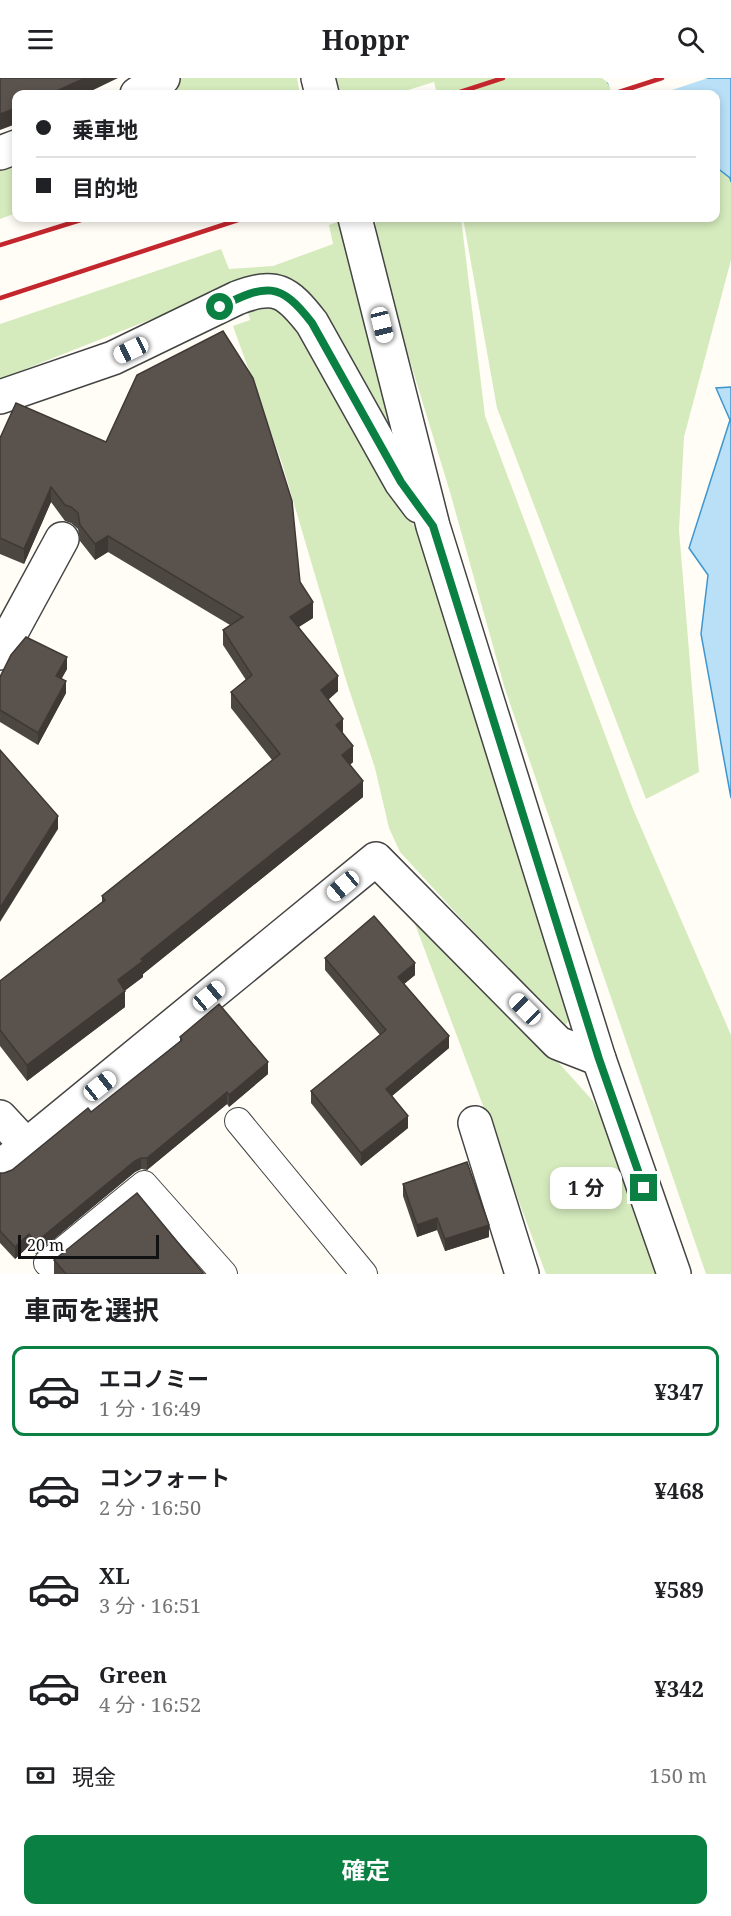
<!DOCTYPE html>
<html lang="ja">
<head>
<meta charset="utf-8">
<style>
	:root { --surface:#fff; --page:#f2f2f2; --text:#202124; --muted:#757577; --line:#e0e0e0; --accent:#0b8043 }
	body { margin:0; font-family:"Noto Serif","Noto Sans JP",serif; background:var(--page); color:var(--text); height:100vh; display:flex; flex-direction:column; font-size:22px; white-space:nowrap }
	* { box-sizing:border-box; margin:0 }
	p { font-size:20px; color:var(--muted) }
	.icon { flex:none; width:33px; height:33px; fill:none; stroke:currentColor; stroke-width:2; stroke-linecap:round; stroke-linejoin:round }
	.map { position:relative; height:1196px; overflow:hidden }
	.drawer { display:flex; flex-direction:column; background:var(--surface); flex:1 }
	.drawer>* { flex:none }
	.banner { position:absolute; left:12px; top:12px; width:708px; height:132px; border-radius:12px; box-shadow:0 3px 9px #0003; display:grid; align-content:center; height:132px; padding:0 24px; background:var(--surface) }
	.scale { position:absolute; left:18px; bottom:15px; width:141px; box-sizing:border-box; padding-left:6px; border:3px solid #111; border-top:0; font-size:16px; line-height:21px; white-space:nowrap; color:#111; -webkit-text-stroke:4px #fff; paint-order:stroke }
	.end { position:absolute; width:27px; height:27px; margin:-14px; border:8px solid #0b8043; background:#fff; box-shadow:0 0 0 3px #fff }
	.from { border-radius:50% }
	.bubble { position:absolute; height:42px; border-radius:12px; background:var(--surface); box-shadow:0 3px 9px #0003; font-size:20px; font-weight:700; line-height:42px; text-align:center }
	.car { position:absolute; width:18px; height:36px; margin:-18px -9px; border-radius:8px; box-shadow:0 0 4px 2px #0007; background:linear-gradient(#fff 24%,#345 0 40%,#fff 0 76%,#345 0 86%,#fff 0) }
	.banner b { display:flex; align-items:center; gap:21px; height:57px; font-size:22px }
	.banner b+b { border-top:2px solid var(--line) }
	.banner i { width:15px; height:15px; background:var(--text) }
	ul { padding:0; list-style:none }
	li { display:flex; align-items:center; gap:18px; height:90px; margin:0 12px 9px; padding:0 12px; border:3px solid transparent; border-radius:12px }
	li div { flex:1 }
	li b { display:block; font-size:22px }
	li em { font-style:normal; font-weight:700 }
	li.selected { border-color:var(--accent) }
	li>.icon { width:54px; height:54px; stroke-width:1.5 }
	h2 { padding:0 24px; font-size:27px; line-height:72px }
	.pay { display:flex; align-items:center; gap:15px; height:66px; padding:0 24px; font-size:22px }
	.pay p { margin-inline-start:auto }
	.button { display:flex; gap:12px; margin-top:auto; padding:12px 24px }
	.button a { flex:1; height:69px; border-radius:12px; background:var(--accent); color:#fff; font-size:24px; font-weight:700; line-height:69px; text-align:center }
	header { display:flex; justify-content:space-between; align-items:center; height:78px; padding:0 24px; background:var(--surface); font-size:27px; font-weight:700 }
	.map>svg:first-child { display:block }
	.green { fill:#d5ebbd }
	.water { fill:#b9e0f7; stroke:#3f96cf; stroke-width:1.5 }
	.pier { fill:#fffdf5 }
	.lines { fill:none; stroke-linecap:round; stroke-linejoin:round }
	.service-casing { stroke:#444; stroke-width:28 }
	.minor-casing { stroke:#444; stroke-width:36 }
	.service { stroke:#fff; stroke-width:26 }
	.minor { stroke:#fff; stroke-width:33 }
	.rail { stroke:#c4262e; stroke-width:4.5 }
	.wall { fill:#4d4742 }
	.shaded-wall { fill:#3f3936 }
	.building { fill:#5a524d; stroke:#3f3936; stroke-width:1.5 }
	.route { stroke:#0b8043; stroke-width:8 }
</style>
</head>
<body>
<header><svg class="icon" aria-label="menu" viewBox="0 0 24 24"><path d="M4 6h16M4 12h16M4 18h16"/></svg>Hoppr<svg class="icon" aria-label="search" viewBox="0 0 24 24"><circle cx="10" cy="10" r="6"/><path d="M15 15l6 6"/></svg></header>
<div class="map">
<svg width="731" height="1196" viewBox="0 0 731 1196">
	<rect width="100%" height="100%" fill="#fffdf5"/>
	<!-- green -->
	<g class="green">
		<path d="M179 0H297L300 16H156Z"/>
		<path d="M333 0H605L615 16H437L434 4 395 16H337Z"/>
		<path d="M16 81V135L0 141V87Z"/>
		<path d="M716 89 730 100 731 104V182L684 359 679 452 699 694 646 721 497 330 463 140H716Z"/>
		<path d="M375 140H461L485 338 633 731 731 957V1196H706L505 611 450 414 381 188Z"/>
		<path d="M343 142 406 399 303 209 277 197 238 207 0 301V246L221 171 229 191 273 188 333 166 329 147Z"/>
		<path d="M267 226 284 232 305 253 424 466 493 697 572 938 565 948 556 944 400 774 389 750 375 690 346 602 282 385 233 248 250 242 246 227Z"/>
		<path d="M412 838 558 984 593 1023 614 1064 659 1196H546Z"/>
	</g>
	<!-- water -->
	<g class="water">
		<path d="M605 0H731V104L730 100 716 89V16H615Z"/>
		<path d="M731 309V720L701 556 708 497 689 470 730 342 716 310Z"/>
	</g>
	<!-- pier -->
	<path class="pier" d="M602 0H708L660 16H612L608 5Z"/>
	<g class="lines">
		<!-- service casing -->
		<g class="service-casing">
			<g id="service">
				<path d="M238 1043 364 1196"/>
				<path d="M47 1185 144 1106 224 1196"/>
			</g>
		</g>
		<!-- minor casing -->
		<g class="minor-casing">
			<g id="minor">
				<path d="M318 0 322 16"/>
				<path d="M137 16 163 0"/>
				<path d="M0 75 16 69"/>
				<path d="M355 140 433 448 599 981 674 1196"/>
				<path d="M0 319 113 280 237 220C276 205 287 213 312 245L401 404 419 428"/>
				<path d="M0 575 62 461"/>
				<path d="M0 1039 27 1068"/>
				<path d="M475 1045 522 1196"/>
				<path d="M0 1089 376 781 558 965 599 981"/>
			</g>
		</g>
		<!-- service -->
		<use href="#service" class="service"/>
		<!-- minor -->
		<use href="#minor" class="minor"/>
		<!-- rail -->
		<g class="rail">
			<path d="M454 16 503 0"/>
			<path d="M613 16 662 0"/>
			<path d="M0 167 87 140"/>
			<path d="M0 220 244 140"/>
		</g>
	</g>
	<!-- wall -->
	<g class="wall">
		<path d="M0 360 300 504 313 540 299 549 338 613 328 622 343 655 353 684 350 687 363 719 143 896V899L125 912V929L27 1003 0 968V903L102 824V818L272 682 231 630V614L246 602 223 567V552L230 547 108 474 95 482 80 463 78 451 71 445 65 443 51 424 24 486 0 476Z"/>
		<path d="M67 591 62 600 66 615 38 667 0 644V599Z"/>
		<path d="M325 880 415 897 404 906 449 970 392 1018 408 1050 361 1088 311 1025V1013L380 957 325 892Z"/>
		<path d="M180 959 268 996 229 1029 227 1026 147 1092 141 1091 135 1094 36 1176 29 1168 15 1181 0 1165V1095H4L12 1092 91 1034 180 964Z"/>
		<path d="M403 1106 489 1159 445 1173 437 1152 417 1159 403 1118Z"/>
		<path d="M54 1182 204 1196H54Z"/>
	</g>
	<!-- shaded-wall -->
	<g class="shaded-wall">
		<path d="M85 0H118L85 16H50Z"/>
		<path d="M16 30V46L0 52V36Z"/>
		<path d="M51 409V424L24 486V471Z"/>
		<path d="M108 458V474L95 482V466Z"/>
		<path d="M313 524V540L290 554V539Z"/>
		<path d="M67 579V591L56 610V598Z"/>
		<path d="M338 598V613L321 628V612Z"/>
		<path d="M66 603V615L38 667V655Z"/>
		<path d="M343 641V656L336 647Z"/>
		<path d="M353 668V684L342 693V677Z"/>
		<path d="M363 703V719L143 896V899L118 918V902L141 881Z"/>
		<path d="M58 738V751L0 844V830Z"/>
		<path d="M415 885V897L398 911V899Z"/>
		<path d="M125 913V929L27 1003V987Z"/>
		<path d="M449 958V970L386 1023V1011Z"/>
		<path d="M268 984V996L229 1029V1017Z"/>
		<path d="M227 1014V1026L147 1092V1080Z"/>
		<path d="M408 1038V1050L361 1088V1075Z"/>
		<path d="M141 1080V1091L135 1094 36 1176V1164L135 1083Z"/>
		<path d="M437 1140V1152L417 1159V1147Z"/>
		<path d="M489 1147V1159L445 1173V1161Z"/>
		<path d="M29 1156V1168L15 1181V1169Z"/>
	</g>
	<!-- building -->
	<g class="building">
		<path d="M0 0H85L50 16H16V30L0 36Z"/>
		<path d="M223 253 253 300 292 423 300 504 313 524 290 539 338 598 321 612 343 641 336 647 353 668 342 677 363 703 141 881 143 883 118 902 125 913 27 987 0 952V903L105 822 102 818 280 676 231 614 252 597 223 552 243 539 108 458 95 466 80 447 78 435 71 429 65 427 51 409 24 471 0 460V360L16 325 106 364 137 297Z"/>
		<path d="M26 559 67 579 56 598 66 603 38 655 0 632V599L11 577Z"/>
		<path d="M0 672 58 738 0 830Z"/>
		<path d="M374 838 415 885 398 899 449 958 386 1011 408 1038 361 1075 311 1013 386 952 325 880Z"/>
		<path d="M219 926 268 984 229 1017 227 1014 147 1080H141L135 1083 36 1164 29 1156 15 1169 0 1153V1095H4L12 1092 88 1030 91 1034 182 962 180 959Z"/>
		<path d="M467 1084 489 1147 445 1161 437 1140 417 1147 403 1106Z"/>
		<path d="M137 1115 204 1196H66L54 1182Z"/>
	</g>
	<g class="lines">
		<!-- route -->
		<path class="route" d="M220 229C266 206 280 203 312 245L401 404 433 448 599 981 644 1110"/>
	</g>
</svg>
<div class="scale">20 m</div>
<i class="end from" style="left:220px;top:229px"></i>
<i class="end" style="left:644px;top:1110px"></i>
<div class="bubble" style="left:550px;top:1089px;width:72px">1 分</div>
<i class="car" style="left:382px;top:247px;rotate:166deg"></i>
<i class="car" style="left:131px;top:272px;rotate:245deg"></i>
<i class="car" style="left:343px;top:808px;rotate:230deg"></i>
<i class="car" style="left:209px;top:918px;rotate:50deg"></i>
<i class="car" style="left:525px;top:931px;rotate:315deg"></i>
<i class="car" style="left:100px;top:1008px;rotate:51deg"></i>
<div class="banner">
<b><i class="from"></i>乗車地</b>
<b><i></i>目的地</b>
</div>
</div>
<section class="drawer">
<h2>車両を選択</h2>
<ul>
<li class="selected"><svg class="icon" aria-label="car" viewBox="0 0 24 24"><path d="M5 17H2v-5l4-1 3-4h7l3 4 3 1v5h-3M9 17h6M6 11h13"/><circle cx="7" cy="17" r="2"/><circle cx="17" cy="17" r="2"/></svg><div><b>エコノミー</b><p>1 分 · 16:49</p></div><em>¥347</em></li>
<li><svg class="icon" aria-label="car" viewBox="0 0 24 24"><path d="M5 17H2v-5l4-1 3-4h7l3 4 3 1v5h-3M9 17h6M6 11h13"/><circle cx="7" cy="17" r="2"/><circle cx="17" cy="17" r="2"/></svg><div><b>コンフォート</b><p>2 分 · 16:50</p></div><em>¥468</em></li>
<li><svg class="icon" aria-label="car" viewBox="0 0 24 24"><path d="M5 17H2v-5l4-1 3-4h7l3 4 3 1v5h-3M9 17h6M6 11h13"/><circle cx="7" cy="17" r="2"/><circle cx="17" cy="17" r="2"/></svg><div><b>XL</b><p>3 分 · 16:51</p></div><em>¥589</em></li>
<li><svg class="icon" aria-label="car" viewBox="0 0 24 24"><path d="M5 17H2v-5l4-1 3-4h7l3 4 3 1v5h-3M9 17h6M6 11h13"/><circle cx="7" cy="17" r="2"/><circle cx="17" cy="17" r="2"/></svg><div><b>Green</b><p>4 分 · 16:52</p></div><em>¥342</em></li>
</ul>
<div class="pay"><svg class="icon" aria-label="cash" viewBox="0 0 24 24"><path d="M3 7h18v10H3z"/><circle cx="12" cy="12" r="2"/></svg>現金<p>150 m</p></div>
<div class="button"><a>確定</a></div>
</section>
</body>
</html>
